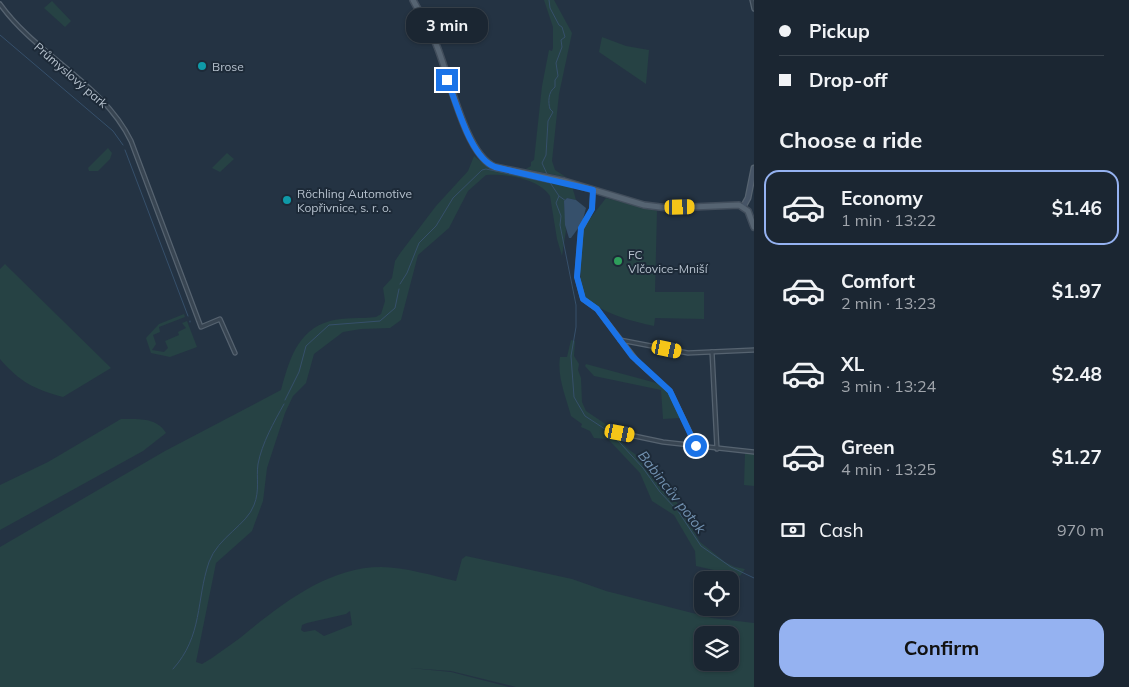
<!DOCTYPE html>
<html lang="en">
<head>
<meta charset="utf-8">
<style>
	:root { --surface:#1b2632; --page:#28323e; --text:#f1f3f6; --muted:#a0a5ac; --line:#39434d; --accent:#95b2f1 }
	body { margin:0; font-family:Mulish,sans-serif; background:var(--page); color:var(--text); height:100vh; display:flex; flex-direction:column; font-size:19px; white-space:nowrap }
	* { box-sizing:border-box; margin:0 }
	p { font-size:16px; color:var(--muted) }
	.icon { flex:none; width:28px; height:28px; fill:none; stroke:currentColor; stroke-width:2; stroke-linecap:round; stroke-linejoin:round }
	.map { position:relative; flex:1; overflow:hidden }
	.side { display:flex; flex-direction:column; background:var(--surface); width:375px }
	.side>* { flex:none }
	.hud { display:grid; align-content:center; height:110px; padding:0 25px; background:var(--surface) }
	.controls { position:absolute; left:694px; top:571px; display:grid; gap:10px }
	.controls a { display:grid; place-items:center; width:45px; height:45px; border-radius:10px; background:var(--surface); box-shadow:0 1px 4px #0004,0 0 0 1px var(--line); font-size:25px }
	.end { position:absolute; width:22px; height:22px; margin:-11px; border:6px solid #1a73e8; background:#fff; box-shadow:0 0 0 2px #fff }
	.from { border-radius:50% }
	.bubble { position:absolute; height:35px; border-radius:15px; background:var(--surface); box-shadow:0 1px 4px #0004,0 0 0 1px var(--line); font-size:16px; font-weight:700; line-height:35px; text-align:center }
	.car { position:absolute; width:15px; height:30px; margin:-15px -8px; border-radius:6px; box-shadow:0 0 4px 1px #0007; background:linear-gradient(#f5c518 24%,#345 0 40%,#f5c518 0 76%,#345 0 86%,#f5c518 0) }
	.hud b { display:flex; align-items:center; gap:18px; height:48px; font-size:19px }
	.hud b+b { border-top:1px solid var(--line) }
	.hud i { width:12px; height:12px; background:var(--text) }
	ul { padding:0; list-style:none }
	li { display:flex; align-items:center; gap:15px; height:75px; margin:0 10px 8px; padding:0 15px; border:2px solid transparent; border-radius:15px }
	li div { flex:1 }
	li b { display:block; font-size:19px }
	li em { font-style:normal; font-weight:700 }
	li.active { border-color:var(--accent) }
	li>.icon { width:45px; height:45px; stroke-width:1.5 }
	h2 { padding:0 25px; font-size:22px; line-height:60px }
	.pay { display:flex; align-items:center; gap:12px; height:55px; padding:0 25px; font-size:19px }
	.pay p { margin-inline-start:auto }
	.button { display:flex; gap:10px; margin-top:auto; padding:10px 25px }
	.button a { flex:1; height:58px; border-radius:15px; background:var(--accent); color:#111; font-size:20px; font-weight:700; line-height:58px; text-align:center }
	main { display:flex; flex:1; min-height:0 }
	.map>svg:first-child { display:block }
	.green { fill:#264244; fill-rule:evenodd }
	.water { fill:#36506b }
	.lines { fill:none; stroke-linecap:round; stroke-linejoin:round }
	.stream { stroke:#36506b; stroke-width:1 }
	.minor-casing { stroke:#566370; stroke-width:5.5 }
	.secondary-casing { stroke:#566370; stroke-width:7 }
	.primary-casing { stroke:#424e5c; stroke-width:8 }
	.minor { stroke:#384552; stroke-width:3 }
	.secondary { stroke:#465466; stroke-width:4.5 }
	.primary { stroke:#566472; stroke-width:5 }
	.route { stroke:#1a73e8; stroke-width:6 }
	.culture-dot { fill:#0f9aa8; stroke:#1d2a38; stroke-width:2 }
	.leisure-dot { fill:#2e9e5b; stroke:#1d2a38; stroke-width:2 }
	.labels { text-anchor:middle; dominant-baseline:central; stroke-width:4; stroke-linejoin:round; paint-order:stroke }
	.poi-label { font-size:12px; fill:#b5c0cc; stroke:#1d2a38; text-anchor:start }
	.street-label { font-size:12px; fill:#b5c0cc; stroke:#1d2a38 }
	.water-label { font-size:14px; font-style:italic; fill:#7393b2; stroke:#1d2a38 }
</style>
</head>
<body>
<main>
<div class="map">
<svg width="754" height="687" viewBox="0 0 754 687">
	<rect width="100%" height="100%" fill="#243343"/>
	<!-- green -->
	<g class="green">
		<path d="M544 0H554L572 33 559 94 552 161 555 170 566 177 526 169 531 166V162L534 160 542 86 549 50 552 51 553 48V27Z"/>
		<path d="M52 1 71 21 65 27 44 8Z"/>
		<path d="M602 37 626 46 649 50 646 84 599 52Z"/>
		<path d="M108 148 112 153 110 159 98 171H89L88 168Z"/>
		<path d="M227 153 234 159 220 172 212 168Z"/>
		<path d="M474 156 489 168 572 186 576 200 567 198 564 201 566 231 562 256 557 239 550 196C540 179 505 173 486 175L468 191 449 228 418 255 401 320 390 328 361 329 343 332 314 354 306 383 293 396 285 413 267 468 263 501 252 531 216 563 196 662 202 664 212 658C221 651 231 645 240 638 279 606 327 567 381 567 404 567 434 576 456 581L462 559 466 556 572 579 606 591 712 618 754 623V687H516L451 671 410 668 451 672 509 687H0V547L165 451 281 390C289 361 297 330 330 321 344 317 361 319 376 317L381 314 385 301 383 288 392 278 395 261 401 252 436 206 468 171ZM350 611 352 625 324 636 315 630 304 632 301 630 302 625 307 623 346 614ZM702 635H730V662H702Z"/>
		<path d="M606 198 657 211 655 292H704V319L655 318 654 326C631 321 599 313 582 294L580 269 582 229Z"/>
		<path d="M5 264 12 271 111 368 63 397C34 389 20 382 0 359V269Z"/>
		<path d="M184 314 185 317 159 327 160 332 153 335 156 344 152 350 164 352 168 348 165 341 179 335 178 332 186 328 182 323 187 321 197 347 170 357 151 353 146 338 159 324Z"/>
		<path d="M571 340 575 341 574 356 579 364 578 370 581 378 582 402 586 411 607 425 627 448 649 465 681 508 700 542 725 562 735 567 745 569 740 576 696 566 695 551 674 515 652 501 640 473 608 439 594 438 590 431 581 427 582 424 571 416C566 397 557 377 560 357H567Z"/>
		<path d="M586 364 660 384 667 389 680 418 663 419 661 390 594 376 585 366Z"/>
		<path d="M121 419C137 419 157 417 166 433L143 451 0 530V485L48 462Z"/>
		<path d="M745 453 754 454V486L744 485Z"/>
	</g>
	<!-- water -->
	<path class="water" d="M567 198 576 200 586 208 582 223 571 238H569L565 225 564 201Z"/>
	<g class="lines">
		<!-- stream -->
		<g class="stream">
			<path d="M0 35 113 131 123 145"/>
			<path d="M125 150 188 316"/>
			<path d="M547 174 542 163 546 155 548 121 553 112 550 109C548 102 548 92 555 87V80L558 76 556 63 562 47 561 40 565 37 562 27 559 25 550 8 549 0"/>
			<path d="M549 181 559 196 556 203 561 216 560 225 576 305V327L571 356 574 397 585 416 611 433 643 468 660 492 678 511 701 546 731 567 754 578"/>
			<path d="M559 196 566 201"/>
			<path d="M400 284 407 273 419 243 436 226 453 198 482 170 486 169 550 183"/>
			<path d="M190 321V322"/>
			<path d="M285 400 299 372 306 346 329 325 380 321 395 308 399 289"/>
			<path d="M173 669C203 636 196 600 209 562 218 537 247 525 254 505 260 490 256 478 258 464 262 443 274 422 284 404"/>
		</g>
		<!-- minor casing -->
		<g class="minor-casing">
			<g id="minor">
				<path d="M752 0 754 9"/>
				<path d="M0 4C37 56 103 83 131 141L201 327 220 319 235 353"/>
				<path d="M593 190 592 209 581 229 577 277 583 299 597 309 638 362 670 391 696 445"/>
				<path d="M620 340 688 353 754 350"/>
				<path d="M712 352 717 449"/>
				<path d="M620 433 663 442 754 452"/>
			</g>
		</g>
		<!-- secondary casing -->
		<g class="secondary-casing">
			<path id="secondary" d="M743 207 748 198 754 168"/>
		</g>
		<!-- primary casing -->
		<g class="primary-casing">
			<path id="primary" d="M413 0C421 15 430 29 436 44 449 74 465 155 495 167L564 181 644 205 668 208 739 205 748 211 754 227"/>
		</g>
		<!-- minor -->
		<use href="#minor" class="minor"/>
		<!-- secondary -->
		<use href="#secondary" class="secondary"/>
		<!-- primary -->
		<use href="#primary" class="primary"/>
	</g>
	<g class="lines">
		<!-- route -->
		<path class="route" d="M447 80C457 103 470 158 495 167L593 190 592 209 581 228 577 277 583 299 597 309 632 356 670 391 696 446"/>
	</g>
	<!-- markers -->
	<g class="culture-dot">
		<circle cx="202" cy="66" r="5"/>
		<circle cx="287" cy="200" r="5"/>
	</g>
	<circle class="leisure-dot" cx="618" cy="261" r="5"/>
	<g class="labels">
		<!-- poi labels -->
		<g class="poi-label">
			<text x="212" y="66">Brose</text>
			<text x="297" y="193">Röchling Automotive<tspan x="297" dy="14">Kopřivnice, s. r. o.</tspan></text>
			<text x="628" y="254">FC<tspan x="628" dy="14">Vlčovice-Mniší</tspan></text>
		</g>
		<!-- street labels -->
		<g class="street-label">
			<text transform="translate(71 75) rotate(41)">Průmyslový park</text>
		</g>
		<!-- water labels -->
		<g class="water-label">
			<text transform="translate(672 492) rotate(52)">Babincův potok</text>
		</g>
	</g>
</svg>
<div class="controls">
<a><svg class="icon" aria-label="locate" viewBox="0 0 24 24"><circle cx="12" cy="12" r="6"/><path d="M12 2v4M12 18v4M2 12h4M18 12h4"/></svg></a>
<a><svg class="icon" aria-label="layers" viewBox="0 0 24 24"><path d="M12 4l9 5-9 5-9-5zM3 14l9 5 9-5"/></svg></a>
</div>
<i class="end from" style="left:696px;top:446px"></i>
<i class="end" style="left:447px;top:80px"></i>
<div class="bubble" style="left:406px;top:8px;width:82px">3 min</div>
<i class="car" style="left:680px;top:207px;rotate:89deg"></i>
<i class="car" style="left:667px;top:349px;rotate:102deg"></i>
<i class="car" style="left:620px;top:433px;rotate:101deg"></i>
</div>
<section class="side">
<div class="hud">
<b><i class="from"></i>Pickup</b>
<b><i></i>Drop-off</b>
</div>
<h2>Choose a ride</h2>
<ul>
<li class="active"><svg class="icon" aria-label="car" viewBox="0 0 24 24"><path d="M5 17H2v-5l4-1 3-4h7l3 4 3 1v5h-3M9 17h6M6 11h13"/><circle cx="7" cy="17" r="2"/><circle cx="17" cy="17" r="2"/></svg><div><b>Economy</b><p>1 min · 13:22</p></div><em>$1.46</em></li>
<li><svg class="icon" aria-label="car" viewBox="0 0 24 24"><path d="M5 17H2v-5l4-1 3-4h7l3 4 3 1v5h-3M9 17h6M6 11h13"/><circle cx="7" cy="17" r="2"/><circle cx="17" cy="17" r="2"/></svg><div><b>Comfort</b><p>2 min · 13:23</p></div><em>$1.97</em></li>
<li><svg class="icon" aria-label="car" viewBox="0 0 24 24"><path d="M5 17H2v-5l4-1 3-4h7l3 4 3 1v5h-3M9 17h6M6 11h13"/><circle cx="7" cy="17" r="2"/><circle cx="17" cy="17" r="2"/></svg><div><b>XL</b><p>3 min · 13:24</p></div><em>$2.48</em></li>
<li><svg class="icon" aria-label="car" viewBox="0 0 24 24"><path d="M5 17H2v-5l4-1 3-4h7l3 4 3 1v5h-3M9 17h6M6 11h13"/><circle cx="7" cy="17" r="2"/><circle cx="17" cy="17" r="2"/></svg><div><b>Green</b><p>4 min · 13:25</p></div><em>$1.27</em></li>
</ul>
<div class="pay"><svg class="icon" aria-label="cash" viewBox="0 0 24 24"><path d="M3 7h18v10H3z"/><circle cx="12" cy="12" r="2"/></svg>Cash<p>970 m</p></div>
<div class="button"><a>Confirm</a></div>
</section>
</main>
</body>
</html>
